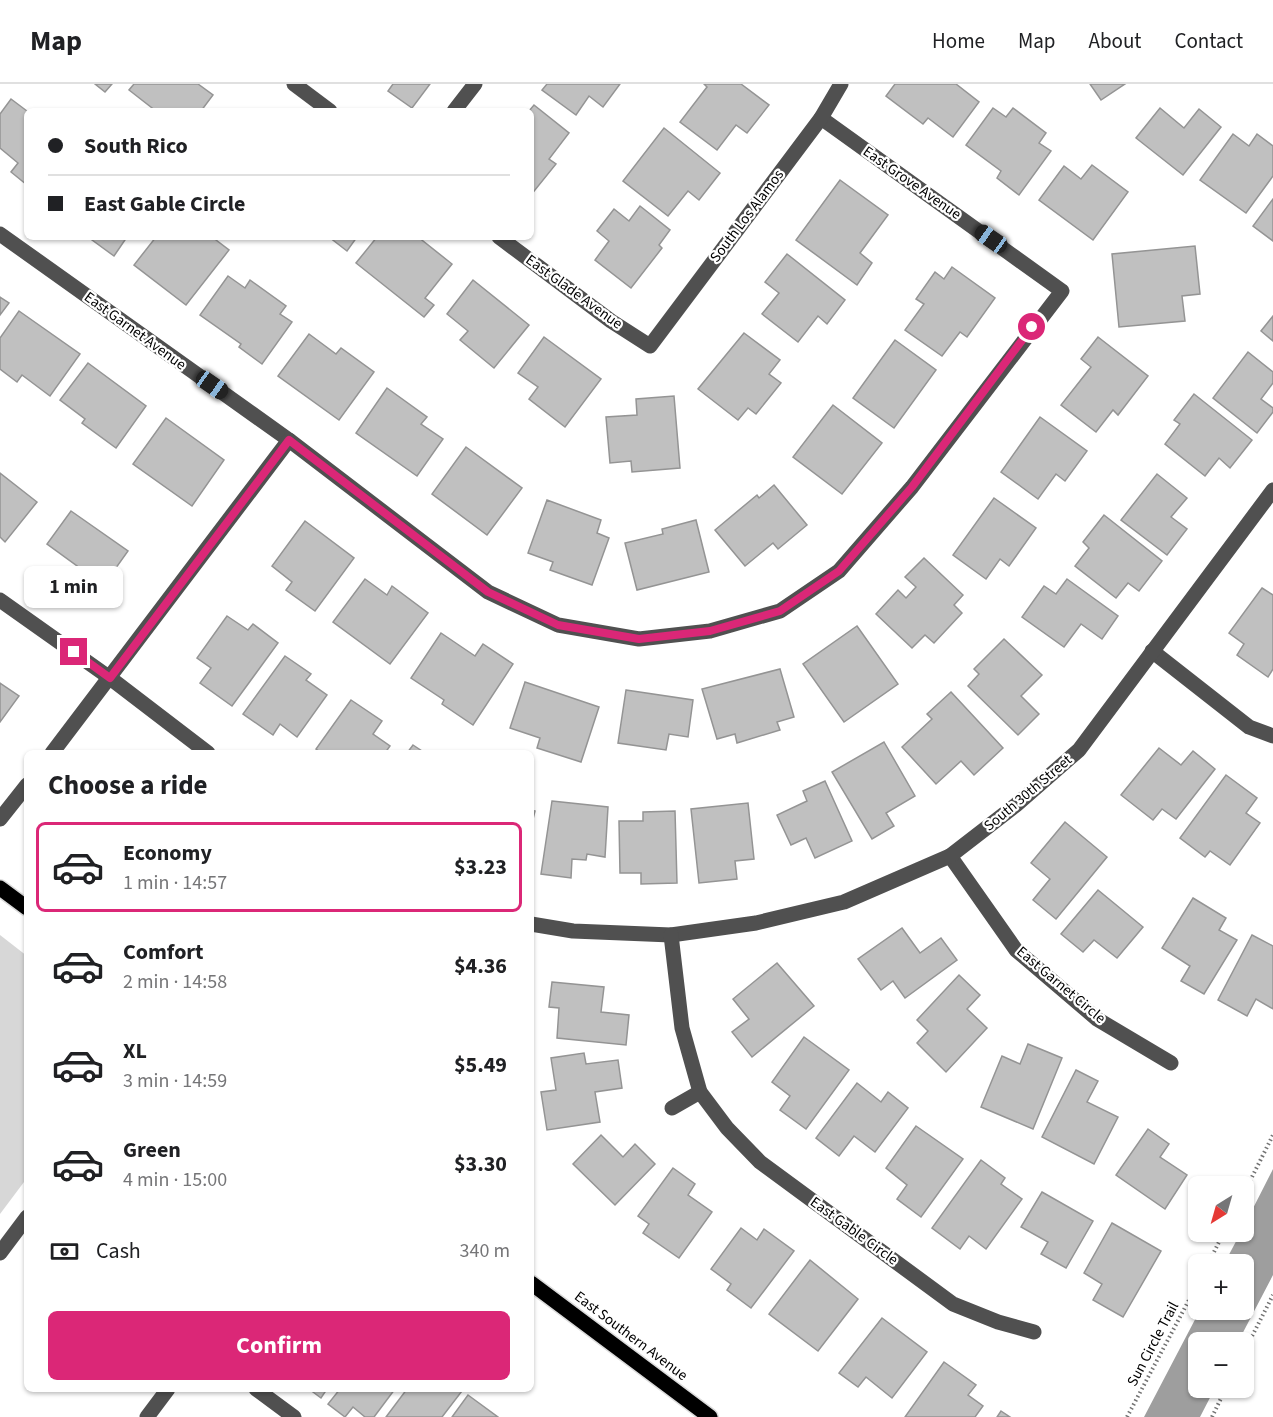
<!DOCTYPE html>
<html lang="en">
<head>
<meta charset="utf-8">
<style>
	:root { --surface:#fff; --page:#f6f6f6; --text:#202124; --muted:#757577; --line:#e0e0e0; --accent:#db2777 }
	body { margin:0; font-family:"Source Sans 3",sans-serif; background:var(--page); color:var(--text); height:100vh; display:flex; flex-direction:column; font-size:22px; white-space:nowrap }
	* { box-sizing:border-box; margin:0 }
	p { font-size:20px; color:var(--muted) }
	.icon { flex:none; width:33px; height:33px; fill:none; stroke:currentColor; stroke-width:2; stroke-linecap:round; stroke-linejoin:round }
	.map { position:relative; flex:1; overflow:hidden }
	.side { position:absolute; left:24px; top:666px; width:510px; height:642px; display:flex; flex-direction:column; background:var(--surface); border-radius:9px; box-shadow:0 2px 4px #0004 }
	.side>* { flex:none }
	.hud { position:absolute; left:24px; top:24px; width:510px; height:132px; border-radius:9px; box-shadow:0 2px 4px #0004; display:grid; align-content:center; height:132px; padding:0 24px; background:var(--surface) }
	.needle { width:39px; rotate:217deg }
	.controls { position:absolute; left:1188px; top:1092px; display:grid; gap:12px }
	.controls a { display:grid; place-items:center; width:66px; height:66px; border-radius:9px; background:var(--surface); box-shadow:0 2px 4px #0004; font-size:30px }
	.end { position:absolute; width:27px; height:27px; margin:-14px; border:8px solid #db2777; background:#fff; box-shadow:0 0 0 3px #fff }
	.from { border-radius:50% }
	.bubble { position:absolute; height:42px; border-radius:9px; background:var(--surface); box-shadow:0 2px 4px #0004; font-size:20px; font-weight:700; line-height:42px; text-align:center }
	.car { position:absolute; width:18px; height:36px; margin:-18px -9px; border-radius:8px; box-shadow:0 0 4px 2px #0007; background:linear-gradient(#222 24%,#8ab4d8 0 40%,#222 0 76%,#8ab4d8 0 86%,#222 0) }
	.hud b { display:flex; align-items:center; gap:21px; height:57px; font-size:22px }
	.hud b+b { border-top:2px solid var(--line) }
	.hud i { width:15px; height:15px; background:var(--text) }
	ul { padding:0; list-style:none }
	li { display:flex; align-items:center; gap:18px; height:90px; margin:0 12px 9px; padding:0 12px; border:3px solid transparent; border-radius:9px }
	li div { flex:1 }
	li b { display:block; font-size:22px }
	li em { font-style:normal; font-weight:700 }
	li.current { border-color:var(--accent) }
	li>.icon { width:54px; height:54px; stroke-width:1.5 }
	h2 { padding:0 24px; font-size:27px; line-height:72px }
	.pay { display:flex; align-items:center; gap:15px; height:66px; padding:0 24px; font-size:22px }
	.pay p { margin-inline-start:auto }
	.primary-button { display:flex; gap:12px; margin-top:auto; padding:12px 24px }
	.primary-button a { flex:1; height:69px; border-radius:9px; background:var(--accent); color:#fff; font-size:24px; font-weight:700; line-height:69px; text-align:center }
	header { display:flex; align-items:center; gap:36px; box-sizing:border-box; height:84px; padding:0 30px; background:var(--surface); border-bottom:2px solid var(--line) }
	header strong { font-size:28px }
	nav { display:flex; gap:33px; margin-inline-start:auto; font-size:21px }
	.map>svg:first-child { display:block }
	.green { fill:#d7d7d7 }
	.water { fill:#9e9e9e }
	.building { fill:#c0c0c0; stroke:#949494; stroke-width:1.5 }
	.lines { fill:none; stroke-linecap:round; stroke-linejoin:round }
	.major-casing { stroke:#dbdbdb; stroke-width:18 }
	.path { stroke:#727272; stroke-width:4; stroke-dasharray:1.5 3; stroke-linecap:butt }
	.minor { stroke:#505050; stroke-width:15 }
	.major { stroke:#000; stroke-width:15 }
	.route { stroke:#db2777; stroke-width:8 }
	.labels { text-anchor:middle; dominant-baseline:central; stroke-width:4.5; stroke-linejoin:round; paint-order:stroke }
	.street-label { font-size:15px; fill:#000; stroke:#fff }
</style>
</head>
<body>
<header>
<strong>Map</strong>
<nav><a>Home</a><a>Map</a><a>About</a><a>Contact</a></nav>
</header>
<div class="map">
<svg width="1273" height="1333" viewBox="0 0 1273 1333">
	<rect width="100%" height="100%" fill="#fff"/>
	<!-- green -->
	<path class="green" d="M0 851 27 872V1094L0 1130Z"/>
	<!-- water -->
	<path class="water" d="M1273 1085V1191L1238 1258H1198V1304H1215L1200 1333H1144L1200 1226H1244V1180H1224L1241 1148H1244V1142Z"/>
	<!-- building -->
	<g class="building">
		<path d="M95 0H112L105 8Z"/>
		<path d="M134 0H198L213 11 201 27H156L129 6Z"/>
		<path d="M393 0H430L412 24 388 7Z"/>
		<path d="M547 0H620L603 23 589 12 576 31 542 6Z"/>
		<path d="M704 0H741L769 21 747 49 736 41 717 66 680 38 707 3Z"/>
		<path d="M895 0H956L979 18 953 53 928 34 923 40 886 12Z"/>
		<path d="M1090 0H1125L1101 16Z"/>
		<path d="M11 15 27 27V101L11 88 18 79 0 64V30Z"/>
		<path d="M534 21 569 49 549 75 556 80 531 111V27H529Z"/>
		<path d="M993 24 1006 33 1013 24 1046 49 1039 59 1051 67 1019 111 997 94 1001 87 966 61Z"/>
		<path d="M1160 24 1184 44 1199 25 1221 43 1183 91 1136 54Z"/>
		<path d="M664 44 720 89 699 116 688 107 668 132 623 97Z"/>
		<path d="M1233 50 1249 62 1257 50 1273 62V92L1246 129 1200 96Z"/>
		<path d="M1092 81 1128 108 1093 156 1039 116 1064 82 1081 95Z"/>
		<path d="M840 96 888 131 860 169 872 179 857 201 796 156Z"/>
		<path d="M1273 115V157L1253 142Z"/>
		<path d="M640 122 670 146 659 161 662 164 631 204 595 176 609 157 597 147 614 125 629 137Z"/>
		<path d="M88 153H127L114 172Z"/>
		<path d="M156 153 178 155 212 153 229 166 186 221 134 181Z"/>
		<path d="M329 153H357L347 167Z"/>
		<path d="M377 153H418L452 180 425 214 434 221 424 233 356 179Z"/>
		<path d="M1195 162 1200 210 1182 212 1185 237 1119 243 1112 170Z"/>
		<path d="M787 170 845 216 827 240 818 232 798 258 762 230 779 209 765 198Z"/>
		<path d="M952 183 995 214 967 253 960 248 942 272 905 246 924 220 916 215 935 188 944 195Z"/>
		<path d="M228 192 245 204 250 196 286 222 280 230 292 238 262 280 239 263 241 260 200 231Z"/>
		<path d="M473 196 529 241 494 284 460 256 468 247 447 230Z"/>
		<path d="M0 213 9 219 0 231Z"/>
		<path d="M19 227 80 270 50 312 22 291 17 298 0 285V254Z"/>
		<path d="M1273 232V257L1261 247Z"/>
		<path d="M744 249 780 276 769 290 781 299 756 330 748 324 738 336 698 305Z"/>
		<path d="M309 250 336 270 341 264 374 288 339 336 278 292Z"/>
		<path d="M544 253 601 295 565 343 529 315 538 303 518 289Z"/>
		<path d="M1098 253 1148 292 1118 331 1113 326 1096 348 1061 321 1091 283 1081 275Z"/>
		<path d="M895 256 936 286 894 344 853 314Z"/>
		<path d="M1248 268 1273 288V299L1261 315 1273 324V328L1257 349 1213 314Z"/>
		<path d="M88 279 146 322 116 364 82 339 85 335 60 316Z"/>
		<path d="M387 304 427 333 421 340 443 355 417 392 356 349Z"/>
		<path d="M1194 310 1252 356 1230 384 1219 374 1205 392 1165 360 1180 340 1174 336Z"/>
		<path d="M674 312 680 384 632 388 631 377 610 379 606 333 637 331 636 315Z"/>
		<path d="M833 321 882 359 842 410 793 373Z"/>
		<path d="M1040 333 1087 367 1065 397 1056 390 1038 415 1001 388Z"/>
		<path d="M166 334 224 376 192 422 133 380Z"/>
		<path d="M466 363 522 404 487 451 432 410Z"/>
		<path d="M0 389 37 418 5 458 0 453Z"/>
		<path d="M1157 390 1187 414 1171 433 1187 445 1167 471 1121 436Z"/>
		<path d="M774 401 807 441 778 465 773 459 745 482 715 446 757 411 759 414Z"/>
		<path d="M994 414 1036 444 1009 482 1000 475 986 495 953 471Z"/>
		<path d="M547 416 601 436 597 449 609 454 592 501 550 486 553 478 528 469Z"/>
		<path d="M71 427 128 467 91 519 64 500 77 482 47 460Z"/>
		<path d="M1104 431 1162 477 1139 507 1128 499 1116 514 1075 482 1089 464 1083 458Z"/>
		<path d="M696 436 709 488 637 506 625 459 663 450 662 445Z"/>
		<path d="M305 437 354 474 315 527 286 506 292 498 272 482Z"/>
		<path d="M924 474 963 511 954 521 962 529 934 559 925 551 912 564 876 530 898 506 906 514 916 503 905 493Z"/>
		<path d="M365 495 387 511 392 502 428 529 390 580 333 538Z"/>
		<path d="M1067 495 1118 532 1102 555 1081 540 1064 563 1022 533 1044 502 1056 510Z"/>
		<path d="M1262 504 1273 511V585L1268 593 1237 571 1244 560 1229 549Z"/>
		<path d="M227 532 248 546 253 540 278 559 232 622 200 599 211 584 197 574Z"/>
		<path d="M857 542 898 600 844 638 803 580Z"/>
		<path d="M441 549 475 572 483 560 513 580 473 641 442 620 444 616 411 594Z"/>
		<path d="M1004 555 1042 591 1021 612 1039 630 1018 651 968 602 979 590 974 585Z"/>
		<path d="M285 572 311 590 306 596 327 611 297 653 280 640 273 651 243 630Z"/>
		<path d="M780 585 794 633 777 638 780 646 737 659 735 650 717 655 702 605Z"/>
		<path d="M525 598 599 623 581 678 537 664 540 654 510 644Z"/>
		<path d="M0 599 19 612 0 638Z"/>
		<path d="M626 606 693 616 688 653 669 650 666 666 618 659Z"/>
		<path d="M951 608 1003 664 974 691 961 677 936 700 902 663 932 635 927 630Z"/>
		<path d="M351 616 382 637 373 650 390 662 385 669H322L316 665Z"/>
		<path d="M884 658 915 712 886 729 894 742 872 755 832 688Z"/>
		<path d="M413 661 425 669H407Z"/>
		<path d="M1159 664 1181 681 1193 667 1215 685 1176 735 1162 725 1153 736 1121 711Z"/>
		<path d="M1226 691 1257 714 1246 729 1260 739 1230 781 1210 767 1205 773 1180 754Z"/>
		<path d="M825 697 852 757 815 774 806 754 791 761 777 731 807 717 803 707Z"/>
		<path d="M552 717 608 723 605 773 587 770 586 776 572 775 571 794 541 790Z"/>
		<path d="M748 719 754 775 735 777 737 795 699 799 691 725Z"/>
		<path d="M531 726 535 727 531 743Z"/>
		<path d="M675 727 677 799 641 800V789H620L619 737H643V728Z"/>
		<path d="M1065 738 1107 773 1056 835 1033 816 1050 795 1031 779Z"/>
		<path d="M1098 806 1143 843 1117 874 1094 856 1083 868 1061 850Z"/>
		<path d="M1193 814 1226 834 1219 846 1237 856 1204 910 1181 897 1190 882 1162 864Z"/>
		<path d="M902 844 920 869 941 854 957 876 905 914 893 897 881 906 858 875Z"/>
		<path d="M1252 851 1273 862V925L1256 915 1247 932 1218 916Z"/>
		<path d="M777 879 814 922 752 973 732 948 749 935 733 915Z"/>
		<path d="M959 891 980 911 967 925 987 944 946 988 917 959 928 947 917 936Z"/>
		<path d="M552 898 604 903 601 928 629 931 626 961 557 954 559 924 549 923Z"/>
		<path d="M804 953 849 986 806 1045 780 1026 790 1012 772 998Z"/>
		<path d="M1028 960 1062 974 1033 1045 981 1023 1002 972 1020 980Z"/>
		<path d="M584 969 586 980 618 976 622 1004 595 1008 600 1038 547 1046 541 1008 556 1006 551 974Z"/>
		<path d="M1076 986 1098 997 1087 1018 1118 1033 1094 1080 1042 1053Z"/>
		<path d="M857 999 881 1018 888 1008 908 1024 875 1068 854 1052 839 1072 816 1054Z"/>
		<path d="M916 1042 963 1075 921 1133 897 1115 907 1101 886 1084Z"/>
		<path d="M1148 1045 1169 1060 1160 1073 1187 1091 1165 1125 1116 1091Z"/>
		<path d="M601 1051 623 1073 635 1060 655 1080 615 1121 573 1080Z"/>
		<path d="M981 1076 1005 1094 1001 1100 1022 1115 986 1165 969 1152 960 1165 932 1144Z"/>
		<path d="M673 1084 695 1100 688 1111 712 1128 679 1174 643 1149 649 1140 638 1132Z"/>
		<path d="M1042 1108 1093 1137 1066 1184 1041 1170 1048 1158 1021 1143Z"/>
		<path d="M1112 1139 1161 1167 1123 1233 1093 1216 1102 1200 1084 1189Z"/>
		<path d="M741 1144 757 1156 764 1145 794 1167 751 1224 727 1206 731 1200 711 1185Z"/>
		<path d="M810 1176 858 1215 818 1267 769 1230Z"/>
		<path d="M882 1234 927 1268 892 1314 866 1293 858 1303 839 1289Z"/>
		<path d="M944 1278 976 1301 968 1311 983 1322 975 1333H905Z"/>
		<path d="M309 1305H327L321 1314Z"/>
		<path d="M340 1305H395L374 1333H365L353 1323 345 1333 328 1320Z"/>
		<path d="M407 1305H459L462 1307 442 1333H386Z"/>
		<path d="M468 1311 498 1333H452Z"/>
		<path d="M1001 1327 1010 1333H997Z"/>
	</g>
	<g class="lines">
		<!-- major casing -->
		<g class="major-casing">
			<g id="major">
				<path d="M0 804 27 824"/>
				<path d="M531 1199 710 1333"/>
			</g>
		</g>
		<!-- path -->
		<g class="path">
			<path d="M1244 1109 1273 1051"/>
			<path d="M1208 1180 1224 1148"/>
			<path d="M1244 1268 1273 1211"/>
			<path d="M1127 1333 1198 1199"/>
			<path d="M1212 1333 1226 1304"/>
		</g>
		<!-- minor -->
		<g class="minor">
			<path d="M294 0 330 27"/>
			<path d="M454 27 475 0"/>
			<path d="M0 150 289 356 488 508 558 541 639 555 710 547 780 527 839 487 912 403 1062 207 821 34"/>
			<path d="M499 153 611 237 650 262 821 34 841 0"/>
			<path d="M0 516 110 594 208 669"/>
			<path d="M1152 567 1249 643 1273 652"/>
			<path d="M52 669 289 356"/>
			<path d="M0 735 27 701"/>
			<path d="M950 772 1016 866 1097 935 1171 979"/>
			<path d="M531 840 573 847 671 851 756 839 844 818 950 772 1016 721 1079 666 1273 406"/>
			<path d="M671 851 682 944 700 1008 727 1044 760 1078 953 1220 998 1238 1034 1248"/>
			<path d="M672 1024 700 1008"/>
			<path d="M0 1169 27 1133"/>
			<path d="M256 1305 294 1333"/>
			<path d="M147 1333 168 1305"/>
		</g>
		<!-- major -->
		<use href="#major" class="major"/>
	</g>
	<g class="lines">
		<!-- route -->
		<path class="route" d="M74 568 110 594 289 356 488 508 558 541 639 555 710 547 780 527 839 487 912 403 1032 243"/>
	</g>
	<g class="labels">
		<!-- street labels -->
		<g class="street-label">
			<text transform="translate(912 99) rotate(35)">East Grove Avenue</text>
			<text transform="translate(747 132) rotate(-53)">South Los Alamos</text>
			<text transform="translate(574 208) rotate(36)">East Glade Avenue</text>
			<text transform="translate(135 247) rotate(36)">East Garnet Avenue</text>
			<text transform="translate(1028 709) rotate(-40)">South 30th Street</text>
			<text transform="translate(1061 901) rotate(40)">East Garnet Circle</text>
			<text transform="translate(854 1147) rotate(36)">East Gable Circle</text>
			<text transform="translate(631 1252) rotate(37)">East Southern Avenue</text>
			<text transform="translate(1153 1260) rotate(-62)">Sun Circle Trail</text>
		</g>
	</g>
</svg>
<div class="controls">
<a><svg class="needle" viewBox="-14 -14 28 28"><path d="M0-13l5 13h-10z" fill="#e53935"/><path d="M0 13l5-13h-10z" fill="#757577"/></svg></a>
<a>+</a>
<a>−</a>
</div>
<i class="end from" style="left:1032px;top:243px"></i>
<i class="end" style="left:74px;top:568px"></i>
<div class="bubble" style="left:24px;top:482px;width:99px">1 min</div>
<i class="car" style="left:991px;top:155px;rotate:305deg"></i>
<i class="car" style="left:212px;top:301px;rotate:125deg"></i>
<div class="hud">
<b><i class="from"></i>South Rico</b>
<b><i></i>East Gable Circle</b>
</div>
<section class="side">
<h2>Choose a ride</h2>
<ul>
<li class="current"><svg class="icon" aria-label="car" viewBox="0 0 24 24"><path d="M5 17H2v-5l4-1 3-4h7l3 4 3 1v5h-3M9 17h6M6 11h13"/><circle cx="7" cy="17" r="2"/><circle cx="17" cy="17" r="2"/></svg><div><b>Economy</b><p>1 min · 14:57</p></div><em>$3.23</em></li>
<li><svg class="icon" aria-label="car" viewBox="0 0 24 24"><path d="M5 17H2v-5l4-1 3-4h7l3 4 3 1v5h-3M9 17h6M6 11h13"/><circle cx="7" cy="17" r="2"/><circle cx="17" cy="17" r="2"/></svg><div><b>Comfort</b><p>2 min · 14:58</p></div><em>$4.36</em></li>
<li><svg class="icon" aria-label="car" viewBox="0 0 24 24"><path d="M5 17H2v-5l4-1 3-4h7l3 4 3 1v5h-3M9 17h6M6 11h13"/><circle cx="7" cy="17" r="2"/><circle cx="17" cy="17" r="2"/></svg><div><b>XL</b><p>3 min · 14:59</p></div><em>$5.49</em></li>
<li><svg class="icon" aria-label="car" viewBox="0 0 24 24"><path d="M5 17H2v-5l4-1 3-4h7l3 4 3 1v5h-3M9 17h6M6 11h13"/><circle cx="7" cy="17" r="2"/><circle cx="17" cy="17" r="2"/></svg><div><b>Green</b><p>4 min · 15:00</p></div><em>$3.30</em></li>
</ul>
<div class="pay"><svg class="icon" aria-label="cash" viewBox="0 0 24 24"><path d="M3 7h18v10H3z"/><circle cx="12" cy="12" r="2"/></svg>Cash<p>340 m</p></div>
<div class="primary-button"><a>Confirm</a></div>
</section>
</div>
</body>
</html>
